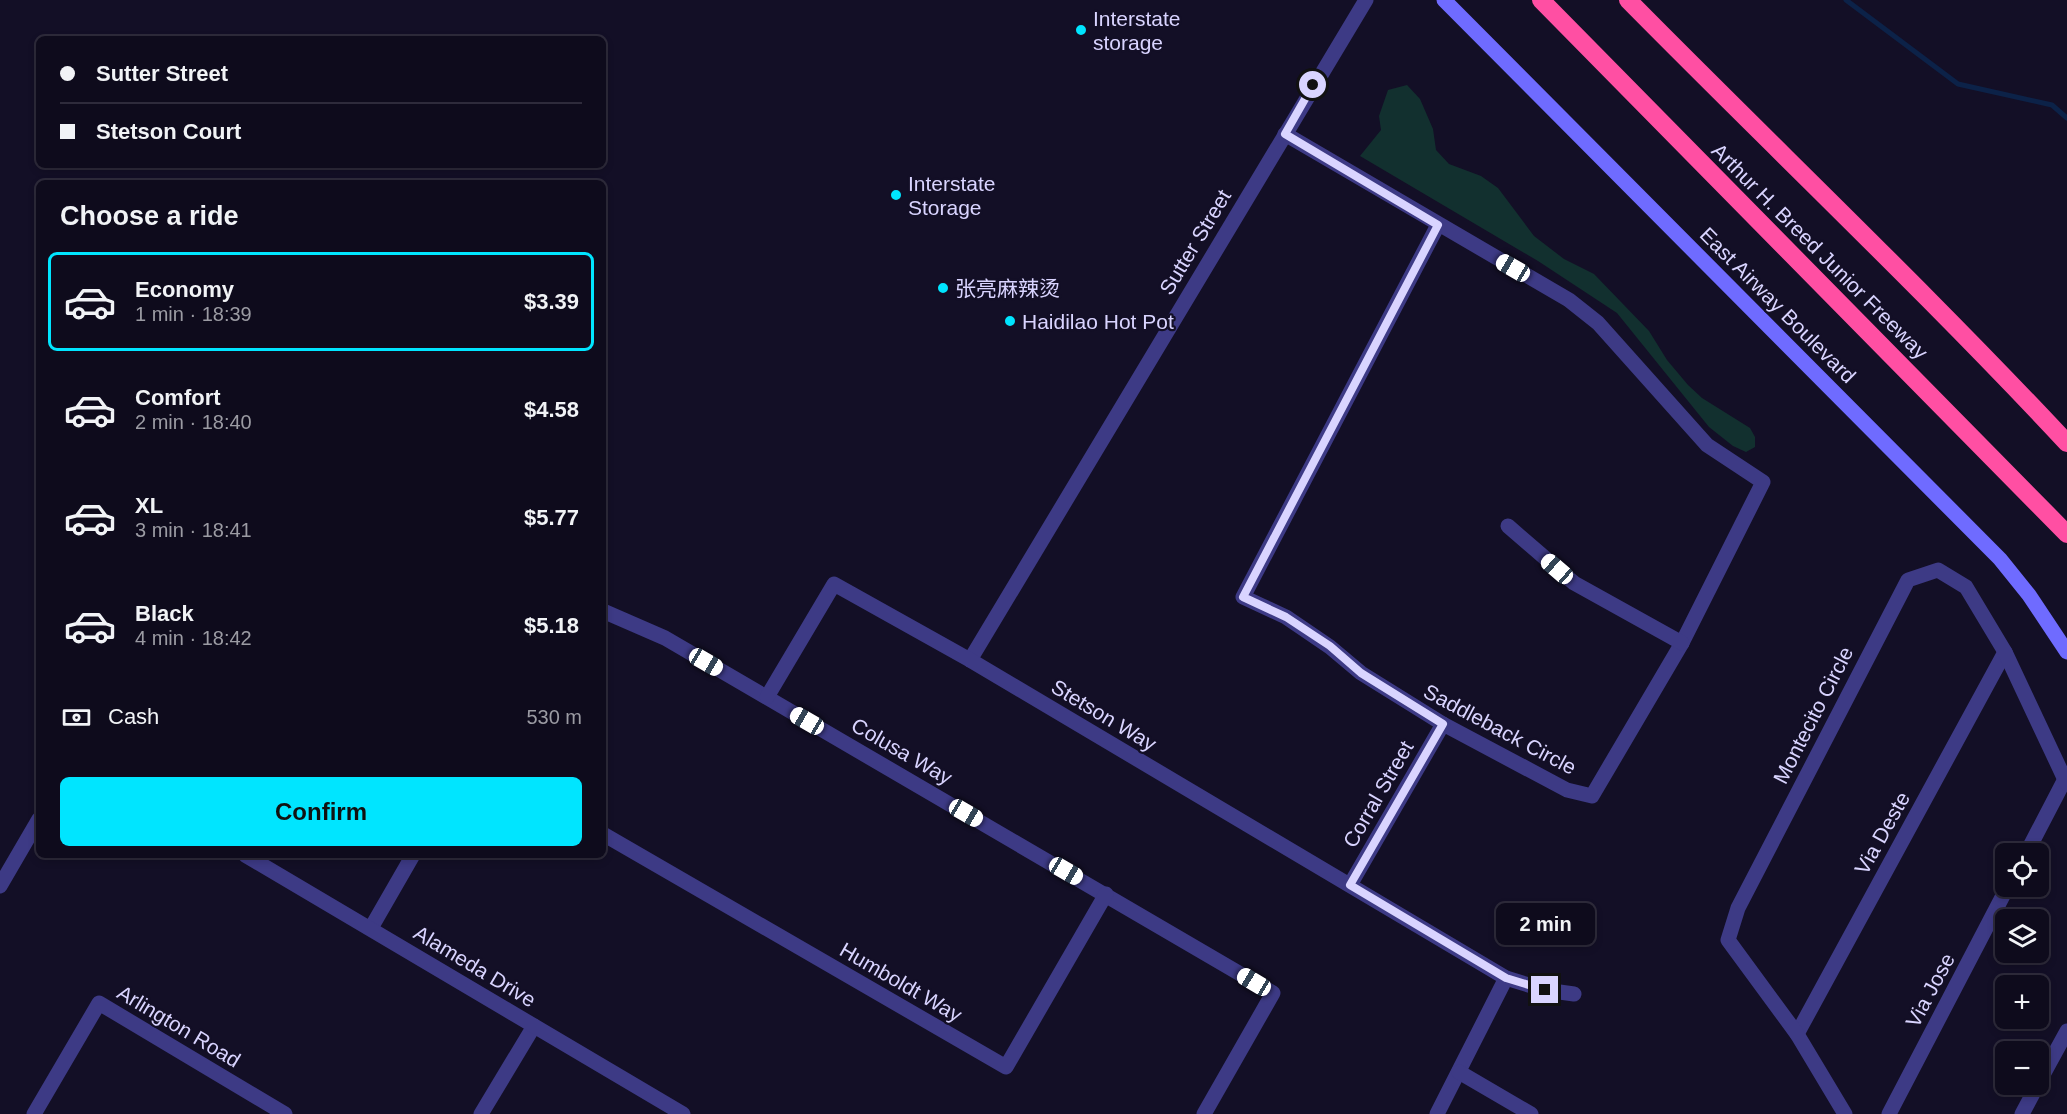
<!DOCTYPE html>
<html lang="en">
<head>
<meta charset="utf-8">
<style>
	:root { --surface:#0e0b1c; --page:#171425; --text:#f1f3f6; --muted:#9b9ba3; --line:#2e2b3b; --accent:#00e5ff }
	body { margin:0; font-family:Helvetica,"Noto Sans SC",sans-serif; background:var(--page); color:var(--text); height:100vh; display:flex; flex-direction:column; font-size:22px; white-space:nowrap }
	* { box-sizing:border-box; margin:0 }
	p { font-size:20px; color:var(--muted) }
	.icon { flex:none; width:33px; height:33px; fill:none; stroke:currentColor; stroke-width:2; stroke-linecap:round; stroke-linejoin:round }
	.map { position:relative; flex:1; overflow:hidden }
	.drawer { position:absolute; left:36px; top:180px; width:570px; height:678px; display:flex; flex-direction:column; background:var(--surface); border-radius:9px; box-shadow:0 3px 9px #0003,0 0 0 2px var(--line) }
	.drawer>* { flex:none }
	.guide { position:absolute; left:36px; top:36px; width:570px; height:132px; border-radius:9px; box-shadow:0 3px 9px #0003,0 0 0 2px var(--line); display:grid; align-content:center; height:132px; padding:0 24px; background:var(--surface) }
	.buttons { position:absolute; left:1995px; top:843px; display:grid; gap:12px }
	.buttons a { display:grid; place-items:center; width:54px; height:54px; border-radius:9px; background:var(--surface); box-shadow:0 3px 9px #0003,0 0 0 2px var(--line); font-size:30px }
	.end { position:absolute; width:27px; height:27px; margin:-14px; border:8px solid #d9d4ff; background:#111; box-shadow:0 0 0 3px #111 }
	.from { border-radius:50% }
	.bubble { position:absolute; height:42px; border-radius:9px; background:var(--surface); box-shadow:0 3px 9px #0003,0 0 0 2px var(--line); font-size:20px; font-weight:700; line-height:42px; text-align:center }
	.car { position:absolute; width:18px; height:36px; margin:-18px -9px; border-radius:8px; box-shadow:0 0 4px 2px #0007; background:linear-gradient(#fff 24%,#345 0 40%,#fff 0 76%,#345 0 86%,#fff 0) }
	.guide b { display:flex; align-items:center; gap:21px; height:57px; font-size:22px }
	.guide b+b { border-top:2px solid var(--line) }
	.guide i { width:15px; height:15px; background:var(--text) }
	ul { padding:0; list-style:none }
	li { display:flex; align-items:center; gap:18px; height:99px; margin:0 12px 9px; padding:0 12px; border:3px solid transparent; border-radius:9px }
	li div { flex:1 }
	li b { display:block; font-size:22px }
	li em { font-style:normal; font-weight:700 }
	li.current { border-color:var(--accent) }
	li>.icon { width:54px; height:54px; stroke-width:1.5 }
	h2 { padding:0 24px; font-size:27px; line-height:72px }
	.pay { display:flex; align-items:center; gap:15px; height:66px; padding:0 24px; font-size:22px }
	.pay p { margin-inline-start:auto }
	.primary-button { display:flex; gap:12px; margin-top:auto; padding:12px 24px }
	.primary-button a { flex:1; height:69px; border-radius:9px; background:var(--accent); color:#111; font-size:24px; font-weight:700; line-height:69px; text-align:center }
	.map>svg:first-child { display:block }
	.green { fill:#12302f }
	.lines { fill:none; stroke-linecap:round; stroke-linejoin:round }
	.stream { stroke:#0c2248; stroke-width:5 }
	.minor { stroke:#3d3a85; stroke-width:15 }
	.tertiary { stroke:#3d3a85; stroke-width:15 }
	.secondary { stroke:#6f6bff; stroke-width:15 }
	.motorway { stroke:#ff4fa3; stroke-width:18 }
	.route { stroke:#d9d4ff; stroke-width:8 }
	.poi-dot { fill:#00e5ff; stroke:#130f26; stroke-width:2 }
	.labels { text-anchor:middle; dominant-baseline:central; stroke-width:4.5; stroke-linejoin:round; paint-order:stroke }
	.poi-label { font-size:21px; fill:#d9d4ff; stroke:#130f26; text-anchor:start }
	.street-label { font-size:21px; fill:#d9d4ff; stroke:#130f26 }
</style>
</head>
<body>
<div class="map">
<svg width="2067" height="1114" viewBox="0 0 2067 1114">
	<rect width="100%" height="100%" fill="#130f26"/>
	<!-- green -->
	<path class="green" d="M1407 85 1420 99 1433 129 1436 150 1449 164 1481 176 1498 188 1534 236 1564 259 1594 274 1649 331 1667 360 1688 385 1702 398 1750 428 1755 437V447L1746 452 1733 446 1709 427 1617 313 1538 261 1360 156 1381 130 1379 116 1388 90Z"/>
	<g class="lines">
		<!-- stream -->
		<path class="stream" d="M1846 0 1958 84 2052 105 2067 118"/>
		<!-- minor -->
		<g class="minor">
			<path d="M1285 134 1569 300 1598 323 1707 445 1763 482 1682 643 1592 796 1567 790 1443 724 1361 673 1330 647 1286 617 1243 597 1438 225"/>
			<path d="M1508 526 1574 583 1682 643"/>
			<path d="M603 611 665 638 1273 993 1204 1114"/>
			<path d="M970 660 1366 0"/>
			<path d="M767 697 834 584 970 660 1506 978 1545 990 1574 994"/>
			<path d="M603 834 1006 1067 1106 894"/>
			<path d="M2026 854 2065 779"/>
			<path d="M1350 885 1443 724"/>
			<path d="M0 886 39 819"/>
			<path d="M371 928 413 855"/>
			<path d="M1797 1034 2005 652"/>
			<path d="M2038 1084 2067 1031"/>
			<path d="M34 1114 99 1003 285 1114"/>
			<path d="M481 1114 534 1026"/>
			<path d="M1437 1114 1506 978"/>
			<path d="M1845 1114 1797 1034 1728 940 1738 908 1908 580 1938 570 1966 587 2005 652 2067 784"/>
			<path d="M1889 1114 2008 886"/>
			<path d="M2022 1114 2038 1084"/>
		</g>
		<!-- tertiary -->
		<g class="tertiary">
			<path d="M245 855 683 1114"/>
			<path d="M1459 1072 1531 1114"/>
		</g>
		<!-- secondary -->
		<path class="secondary" d="M1444 0 2000 559 2029 595 2067 652"/>
		<!-- motorway -->
		<g class="motorway">
			<path d="M1541 0 2067 534"/>
			<path d="M1628 0C1774 148 1925 291 2067 443"/>
		</g>
	</g>
	<g class="lines">
		<!-- route -->
		<path class="route" d="M1313 85 1285 134 1438 225 1243 597 1286 617 1330 646 1361 673 1443 724 1350 885 1506 978 1545 990"/>
	</g>
	<!-- markers -->
	<g class="poi-dot">
		<circle cx="1081" cy="30" r="6"/>
		<circle cx="896" cy="195" r="6"/>
		<circle cx="943" cy="288" r="6"/>
		<circle cx="1010" cy="321" r="6"/>
	</g>
	<g class="labels">
		<!-- poi labels -->
		<g class="poi-label">
			<text x="1093" y="18">Interstate<tspan x="1093" dy="24">storage</tspan></text>
			<text x="908" y="183">Interstate<tspan x="908" dy="24">Storage</tspan></text>
			<text x="955" y="288">张亮麻辣烫</text>
			<text x="1022" y="321">Haidilao Hot Pot</text>
		</g>
		<!-- street labels -->
		<g class="street-label">
			<text transform="translate(1195 242) rotate(-59)">Sutter Street</text>
			<text transform="translate(1820 251) rotate(45)">Arthur H. Breed Junior Freeway</text>
			<text transform="translate(1778 305) rotate(45)">East Airway Boulevard</text>
			<text transform="translate(1104 715) rotate(31)">Stetson Way</text>
			<text transform="translate(1813 715) rotate(-63)">Montecito Circle</text>
			<text transform="translate(1500 729) rotate(28)">Saddleback Circle</text>
			<text transform="translate(902 751) rotate(30)">Colusa Way</text>
			<text transform="translate(1378 794) rotate(-60)">Corral Street</text>
			<text transform="translate(1882 833) rotate(-61)">Via Deste</text>
			<text transform="translate(475 966) rotate(31)">Alameda Drive</text>
			<text transform="translate(901 982) rotate(30)">Humboldt Way</text>
			<text transform="translate(1930 990) rotate(-62)">Via Jose</text>
			<text transform="translate(179 1026) rotate(31)">Arlington Road</text>
		</g>
	</g>
</svg>
<div class="buttons">
<a><svg class="icon" aria-label="locate" viewBox="0 0 24 24"><circle cx="12" cy="12" r="6"/><path d="M12 2v4M12 18v4M2 12h4M18 12h4"/></svg></a>
<a><svg class="icon" aria-label="layers" viewBox="0 0 24 24"><path d="M12 4l9 5-9 5-9-5zM3 14l9 5 9-5"/></svg></a>
<a>+</a>
<a>−</a>
</div>
<i class="end from" style="left:1313px;top:85px"></i>
<i class="end" style="left:1545px;top:990px"></i>
<div class="bubble" style="left:1496px;top:903px;width:99px">2 min</div>
<i class="car" style="left:1513px;top:268px;rotate:300deg"></i>
<i class="car" style="left:1557px;top:569px;rotate:311deg"></i>
<i class="car" style="left:706px;top:662px;rotate:120deg"></i>
<i class="car" style="left:807px;top:721px;rotate:300deg"></i>
<i class="car" style="left:966px;top:813px;rotate:120deg"></i>
<i class="car" style="left:1066px;top:871px;rotate:120deg"></i>
<i class="car" style="left:1254px;top:982px;rotate:301deg"></i>
<div class="guide">
<b><i class="from"></i>Sutter Street</b>
<b><i></i>Stetson Court</b>
</div>
<section class="drawer">
<h2>Choose a ride</h2>
<ul>
<li class="current"><svg class="icon" aria-label="car" viewBox="0 0 24 24"><path d="M5 17H2v-5l4-1 3-4h7l3 4 3 1v5h-3M9 17h6M6 11h13"/><circle cx="7" cy="17" r="2"/><circle cx="17" cy="17" r="2"/></svg><div><b>Economy</b><p>1 min · 18:39</p></div><em>$3.39</em></li>
<li><svg class="icon" aria-label="car" viewBox="0 0 24 24"><path d="M5 17H2v-5l4-1 3-4h7l3 4 3 1v5h-3M9 17h6M6 11h13"/><circle cx="7" cy="17" r="2"/><circle cx="17" cy="17" r="2"/></svg><div><b>Comfort</b><p>2 min · 18:40</p></div><em>$4.58</em></li>
<li><svg class="icon" aria-label="car" viewBox="0 0 24 24"><path d="M5 17H2v-5l4-1 3-4h7l3 4 3 1v5h-3M9 17h6M6 11h13"/><circle cx="7" cy="17" r="2"/><circle cx="17" cy="17" r="2"/></svg><div><b>XL</b><p>3 min · 18:41</p></div><em>$5.77</em></li>
<li><svg class="icon" aria-label="car" viewBox="0 0 24 24"><path d="M5 17H2v-5l4-1 3-4h7l3 4 3 1v5h-3M9 17h6M6 11h13"/><circle cx="7" cy="17" r="2"/><circle cx="17" cy="17" r="2"/></svg><div><b>Black</b><p>4 min · 18:42</p></div><em>$5.18</em></li>
</ul>
<div class="pay"><svg class="icon" aria-label="cash" viewBox="0 0 24 24"><path d="M3 7h18v10H3z"/><circle cx="12" cy="12" r="2"/></svg>Cash<p>530 m</p></div>
<div class="primary-button"><a>Confirm</a></div>
</section>
</div>
</body>
</html>
